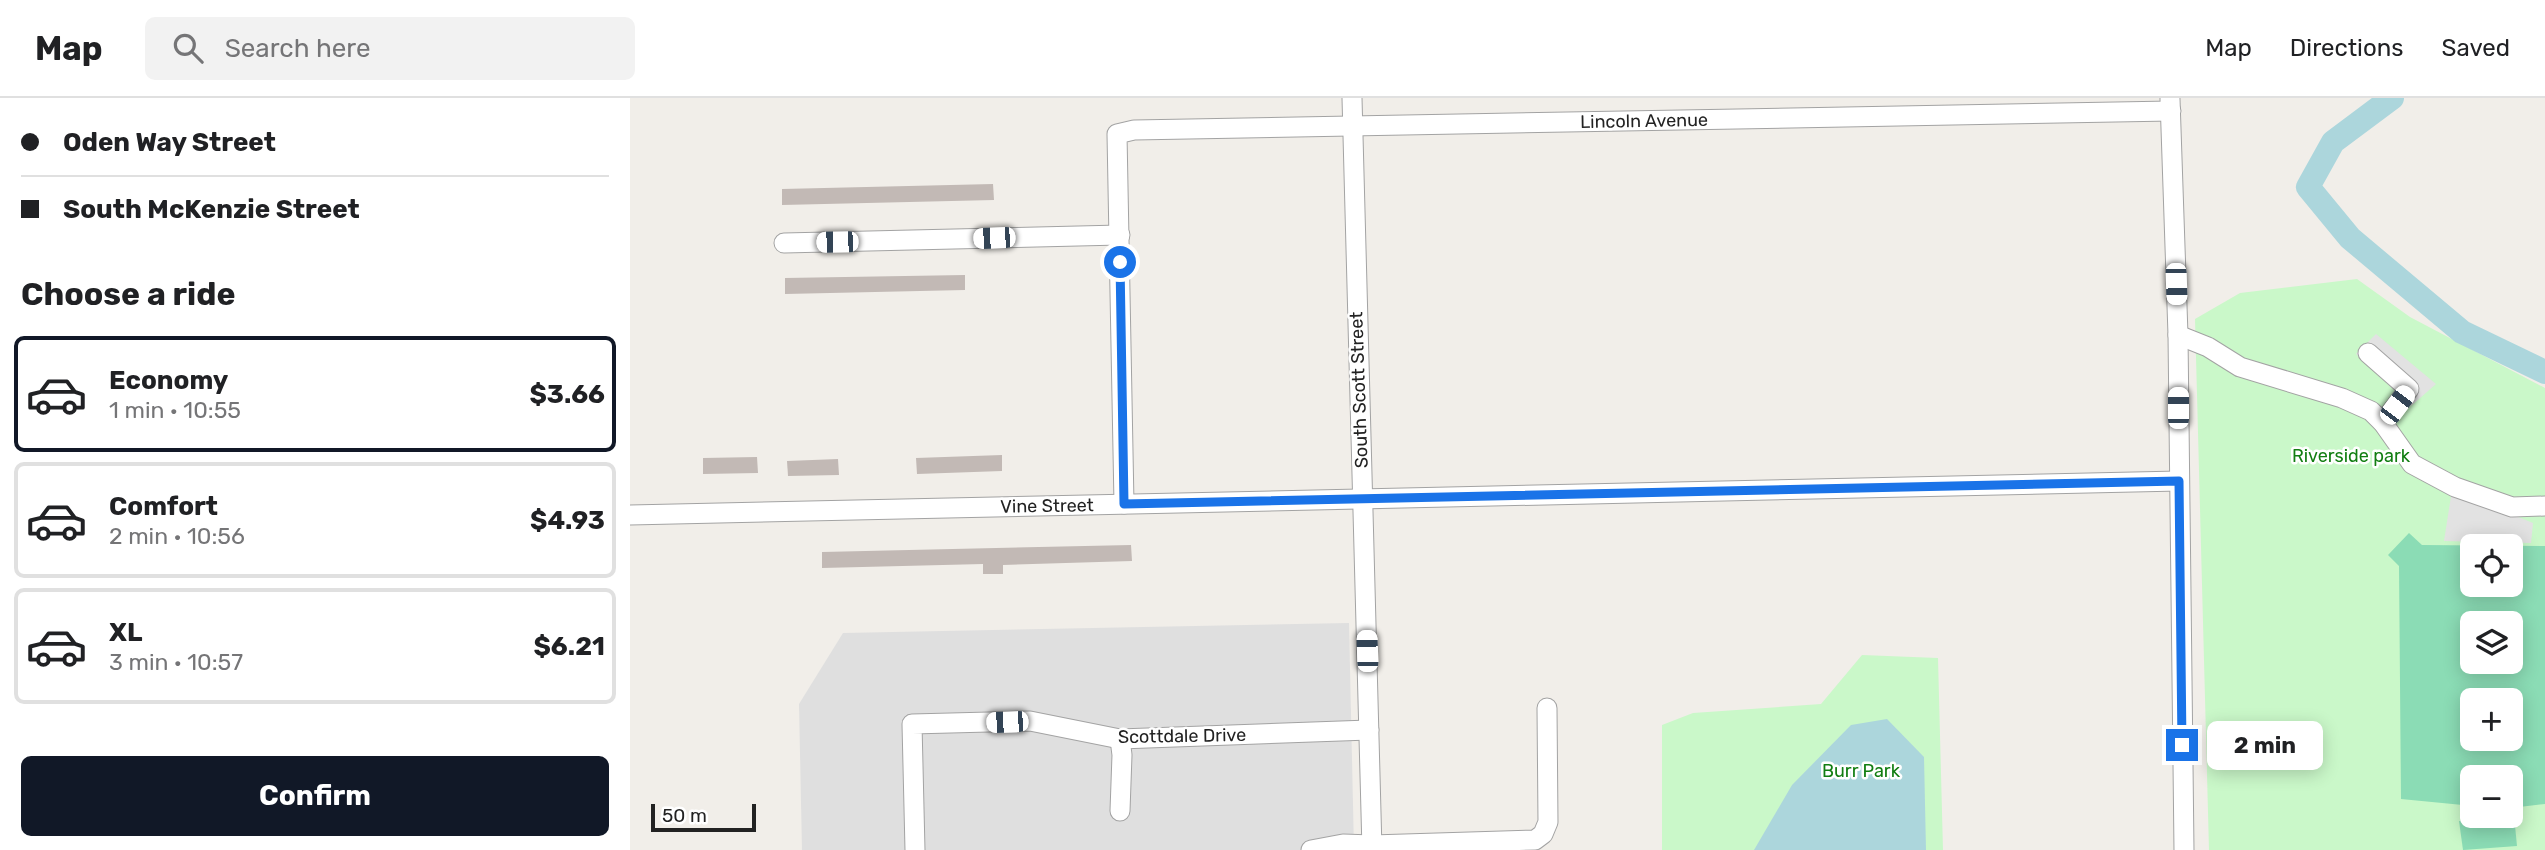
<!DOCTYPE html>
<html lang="en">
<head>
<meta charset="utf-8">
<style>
	:root { --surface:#fff; --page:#f2f2f2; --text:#202124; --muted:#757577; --line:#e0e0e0; --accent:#111827 }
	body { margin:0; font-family:Rubik,sans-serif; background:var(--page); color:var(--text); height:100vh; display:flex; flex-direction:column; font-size:26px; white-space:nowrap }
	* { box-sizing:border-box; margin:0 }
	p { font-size:23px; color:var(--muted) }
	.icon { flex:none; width:38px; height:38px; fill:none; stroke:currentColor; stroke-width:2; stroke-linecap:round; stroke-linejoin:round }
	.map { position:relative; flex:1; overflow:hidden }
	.side { display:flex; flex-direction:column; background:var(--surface); width:630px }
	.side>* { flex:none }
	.top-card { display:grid; align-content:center; height:154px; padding:0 21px; background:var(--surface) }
	.buttons { position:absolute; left:1830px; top:436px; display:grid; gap:14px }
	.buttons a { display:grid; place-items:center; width:63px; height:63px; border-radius:10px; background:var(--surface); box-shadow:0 4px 18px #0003; font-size:35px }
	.scale { position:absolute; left:21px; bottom:18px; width:105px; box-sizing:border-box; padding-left:7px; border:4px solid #222; border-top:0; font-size:19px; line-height:24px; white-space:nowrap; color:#222; -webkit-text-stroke:5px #fff; paint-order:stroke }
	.end { position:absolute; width:32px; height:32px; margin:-16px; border:9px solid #1a73e8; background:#fff; box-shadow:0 0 0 4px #fff }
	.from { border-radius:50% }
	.bubble { position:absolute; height:49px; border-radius:10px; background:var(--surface); box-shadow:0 4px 18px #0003; font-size:23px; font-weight:700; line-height:49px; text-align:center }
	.car { position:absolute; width:21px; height:42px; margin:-21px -10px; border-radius:9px; box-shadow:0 0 5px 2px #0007; background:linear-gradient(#fff 24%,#345 0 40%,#fff 0 76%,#345 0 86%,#fff 0) }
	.top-card b { display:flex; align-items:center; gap:24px; height:66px; font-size:26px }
	.top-card b+b { border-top:2px solid var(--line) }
	.top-card i { width:18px; height:18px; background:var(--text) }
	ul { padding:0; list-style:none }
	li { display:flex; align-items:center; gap:21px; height:116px; margin:0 14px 10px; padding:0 7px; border:4px solid var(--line); border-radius:10px }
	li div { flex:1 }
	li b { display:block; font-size:26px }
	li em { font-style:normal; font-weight:700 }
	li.active { border-color:var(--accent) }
	li>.icon { width:63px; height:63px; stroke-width:1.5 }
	h2 { padding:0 21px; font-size:32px; line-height:84px }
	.primary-button { display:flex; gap:14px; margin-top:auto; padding:14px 21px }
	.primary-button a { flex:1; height:80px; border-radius:10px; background:var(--accent); color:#fff; font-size:28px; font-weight:700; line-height:80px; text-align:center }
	header { display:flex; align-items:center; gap:42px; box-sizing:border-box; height:98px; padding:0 35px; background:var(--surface); border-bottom:2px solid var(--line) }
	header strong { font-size:33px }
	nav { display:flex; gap:38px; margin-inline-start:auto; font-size:24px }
	.search { width:490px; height:63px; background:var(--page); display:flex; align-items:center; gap:18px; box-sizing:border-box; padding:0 24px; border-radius:10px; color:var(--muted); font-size:26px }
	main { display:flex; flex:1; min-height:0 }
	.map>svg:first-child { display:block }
	.residential { fill:#dfdfdf }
	.park { fill:#caf8c9; fill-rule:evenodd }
	.pitch { fill:#8bdcb5; fill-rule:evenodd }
	.parking { fill:#e2e2e2 }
	.water { fill:#acd6dc }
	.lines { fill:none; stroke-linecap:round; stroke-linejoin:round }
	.river { stroke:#acd6dc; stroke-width:24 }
	.building { fill:#c2b9b5 }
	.minor-casing { stroke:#a3a3a3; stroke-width:21 }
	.minor { stroke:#fff; stroke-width:19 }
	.route { stroke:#1a73e8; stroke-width:9 }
	.labels { text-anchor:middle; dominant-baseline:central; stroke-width:5; stroke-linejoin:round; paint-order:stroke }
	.street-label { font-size:18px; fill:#222; stroke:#fff }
	.park-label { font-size:18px; fill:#127e12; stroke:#fff }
</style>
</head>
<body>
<header>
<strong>Map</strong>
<div class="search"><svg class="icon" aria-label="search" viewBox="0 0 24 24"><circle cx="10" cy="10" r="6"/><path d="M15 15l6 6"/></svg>Search here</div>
<nav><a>Map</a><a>Directions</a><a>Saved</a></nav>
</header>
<main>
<section class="side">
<div class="top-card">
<b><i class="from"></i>Oden Way Street</b>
<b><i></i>South McKenzie Street</b>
</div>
<h2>Choose a ride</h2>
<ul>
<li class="active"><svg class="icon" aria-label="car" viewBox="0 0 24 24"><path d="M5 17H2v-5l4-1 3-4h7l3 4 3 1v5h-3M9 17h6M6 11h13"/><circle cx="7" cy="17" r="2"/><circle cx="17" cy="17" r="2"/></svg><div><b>Economy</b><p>1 min · 10:55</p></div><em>$3.66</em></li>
<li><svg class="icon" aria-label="car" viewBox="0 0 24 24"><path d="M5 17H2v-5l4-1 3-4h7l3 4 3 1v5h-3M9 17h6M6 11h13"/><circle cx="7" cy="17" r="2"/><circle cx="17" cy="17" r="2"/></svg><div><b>Comfort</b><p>2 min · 10:56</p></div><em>$4.93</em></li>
<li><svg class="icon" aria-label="car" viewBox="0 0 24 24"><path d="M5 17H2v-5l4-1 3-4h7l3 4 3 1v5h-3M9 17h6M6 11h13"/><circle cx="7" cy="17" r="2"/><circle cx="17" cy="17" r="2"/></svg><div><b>XL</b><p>3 min · 10:57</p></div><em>$6.21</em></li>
</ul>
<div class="primary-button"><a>Confirm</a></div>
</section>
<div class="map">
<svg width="1915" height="752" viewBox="0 0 1915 752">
	<rect width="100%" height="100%" fill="#f1eee9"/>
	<!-- residential -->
	<path class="residential" d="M719 525 724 752H172L169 606 213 535Z"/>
	<!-- park -->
	<g class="park">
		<path d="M1727 181 1780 219 1915 290V752H1579L1565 221 1610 195ZM1843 448H1881V486H1843ZM1843 525H1881V564H1843ZM1843 602H1881V640H1843ZM1843 679H1881V718H1843Z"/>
		<path d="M1232 557 1308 560 1313 752H1032V627L1063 615 1191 606Z"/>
	</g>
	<!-- pitch -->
	<g class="pitch">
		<path d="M1779 435 1792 447 1915 448V706L1881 710V679H1843V708L1771 701 1769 468 1758 457ZM1843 448H1881V486H1843ZM1843 525H1881V564H1843ZM1843 602H1881V640H1843Z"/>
		<path d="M1884 717 1887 748 1833 752 1829 723Z"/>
	</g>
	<!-- parking -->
	<g class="parking">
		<path d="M1746 236 1806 286 1781 308 1726 256Z"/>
		<path d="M1822 392 1903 425 1901 445 1814 443Z"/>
	</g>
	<!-- water -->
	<path class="water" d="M1257 621 1294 659 1296 752H1124L1162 687 1221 627Z"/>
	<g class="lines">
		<!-- river -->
		<path class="river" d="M1762 0 1703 44 1678 89 1720 140 1832 234 1915 274"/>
	</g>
	<!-- building -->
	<g class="building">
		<path d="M363 86 364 102 152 107V91Z"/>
		<path d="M335 177V192L155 196V180Z"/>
		<path d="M372 357V373L287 376 286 360Z"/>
		<path d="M127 359 128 375 73 376V360Z"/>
		<path d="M208 361 209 377 158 378 157 363Z"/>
		<path d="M501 447 502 463 373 467V476H353V466L192 470V454Z"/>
	</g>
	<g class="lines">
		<!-- minor casing -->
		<g class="minor-casing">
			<g id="minor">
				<path d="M722 0 742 752"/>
				<path d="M1540 1 1548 237 1554 752"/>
				<path d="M154 145 490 137"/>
				<path d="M1548 237 1578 249 1610 269 1712 300 1741 313 1753 325 1782 366 1825 389 1882 409 1915 408"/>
				<path d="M1738 255 1779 291 1753 325"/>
				<path d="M494 406 487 36 504 32 1541 13"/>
				<path d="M0 417 1549 383"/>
				<path d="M490 641 492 657 490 713"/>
				<path d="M285 752 282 626 400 623 490 641 739 632"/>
				<path d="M681 752 713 746 742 747 905 742 913 736 918 724 917 610"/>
			</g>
		</g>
		<!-- minor -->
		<use href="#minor" class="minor"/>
	</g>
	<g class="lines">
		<!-- route -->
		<path class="route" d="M490 164 494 406 1549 383 1552 647"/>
	</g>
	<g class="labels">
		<!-- street labels -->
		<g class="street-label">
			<text transform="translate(1014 23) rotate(-1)">Lincoln Avenue</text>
			<text transform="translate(729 292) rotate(-92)">South Scott Street</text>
			<text transform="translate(417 408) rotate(-1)">Vine Street</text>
			<text transform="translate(552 638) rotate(-1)">Scottdale Drive</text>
		</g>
		<!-- park labels -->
		<g class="park-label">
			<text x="1721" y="358">Riverside park</text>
			<text x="1231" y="673">Burr Park</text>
		</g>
	</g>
</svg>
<div class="buttons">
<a><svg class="icon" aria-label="locate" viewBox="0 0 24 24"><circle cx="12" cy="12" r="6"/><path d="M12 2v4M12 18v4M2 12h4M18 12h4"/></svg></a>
<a><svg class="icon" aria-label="layers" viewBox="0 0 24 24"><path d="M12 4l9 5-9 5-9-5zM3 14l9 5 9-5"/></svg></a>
<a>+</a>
<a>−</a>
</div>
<div class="scale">50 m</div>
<i class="end from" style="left:490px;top:164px"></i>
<i class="end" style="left:1552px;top:647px"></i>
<div class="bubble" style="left:1577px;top:623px;width:116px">2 min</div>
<i class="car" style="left:364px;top:140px;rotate:268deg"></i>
<i class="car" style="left:207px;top:144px;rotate:269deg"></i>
<i class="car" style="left:1546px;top:186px;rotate:178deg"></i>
<i class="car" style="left:1767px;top:307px;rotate:37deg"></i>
<i class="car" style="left:1548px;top:310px;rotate:0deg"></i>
<i class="car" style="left:737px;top:553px;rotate:358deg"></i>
<i class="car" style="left:377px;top:624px;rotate:268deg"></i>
</div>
</main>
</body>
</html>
